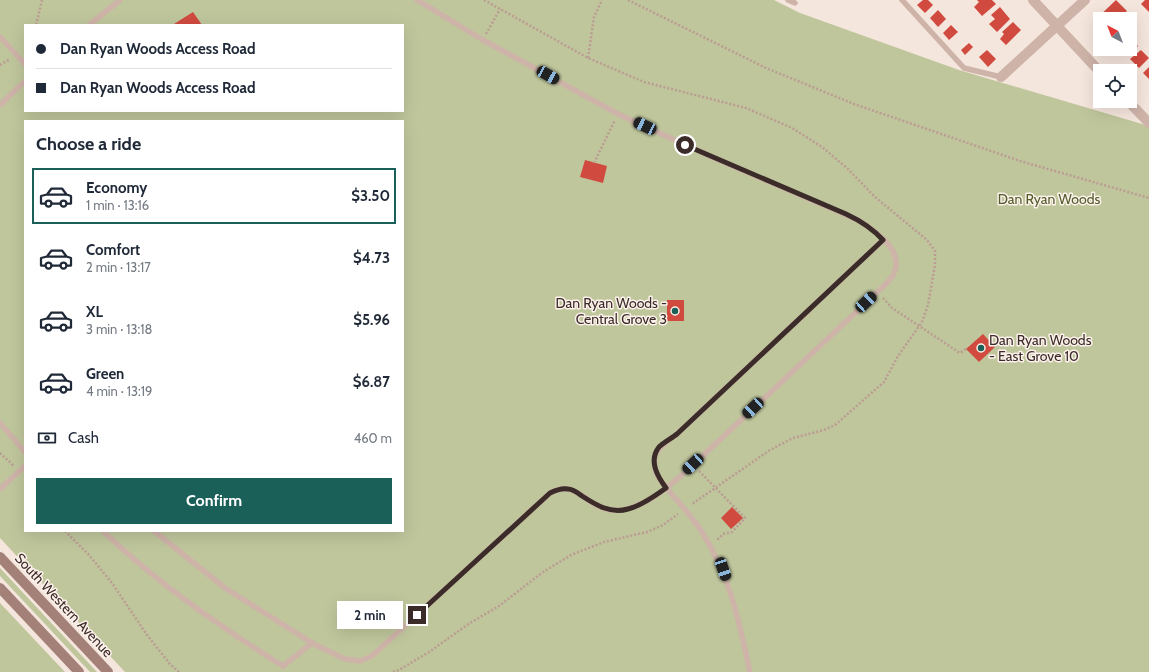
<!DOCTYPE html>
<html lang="en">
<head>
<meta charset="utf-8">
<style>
	:root { --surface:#fff; --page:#f2f2f3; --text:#1f2937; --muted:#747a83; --line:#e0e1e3; --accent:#1a6059 }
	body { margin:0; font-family:Cabin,sans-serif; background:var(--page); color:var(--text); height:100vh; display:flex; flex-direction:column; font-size:15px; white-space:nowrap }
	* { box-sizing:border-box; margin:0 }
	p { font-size:13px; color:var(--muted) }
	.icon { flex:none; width:22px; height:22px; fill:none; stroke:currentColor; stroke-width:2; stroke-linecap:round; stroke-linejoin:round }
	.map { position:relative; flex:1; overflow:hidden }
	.details { position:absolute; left:24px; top:120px; width:380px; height:412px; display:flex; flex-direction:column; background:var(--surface); border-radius:0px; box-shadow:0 4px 16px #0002 }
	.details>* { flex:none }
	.hud { position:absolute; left:24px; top:24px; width:380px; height:88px; border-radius:0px; box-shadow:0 4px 16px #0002; display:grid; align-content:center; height:88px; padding:0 12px; background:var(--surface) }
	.needle { width:26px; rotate:318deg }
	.fabs { position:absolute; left:1093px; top:12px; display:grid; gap:8px }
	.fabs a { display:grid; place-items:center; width:44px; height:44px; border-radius:0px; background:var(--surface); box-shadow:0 4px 16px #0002; font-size:20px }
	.end { position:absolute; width:18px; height:18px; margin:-9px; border:5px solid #3b2b29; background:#fff; box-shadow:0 0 0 2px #fff }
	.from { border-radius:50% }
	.bubble { position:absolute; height:28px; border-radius:0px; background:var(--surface); box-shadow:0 4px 16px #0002; font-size:13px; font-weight:800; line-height:28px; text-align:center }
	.car { position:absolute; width:12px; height:24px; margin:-12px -6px; border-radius:5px; box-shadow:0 0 3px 1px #0007; background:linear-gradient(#222 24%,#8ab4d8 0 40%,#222 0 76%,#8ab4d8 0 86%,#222 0) }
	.hud b { display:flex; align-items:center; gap:14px; height:38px; font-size:15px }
	.hud b+b { border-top:1px solid var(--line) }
	.hud i { width:10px; height:10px; background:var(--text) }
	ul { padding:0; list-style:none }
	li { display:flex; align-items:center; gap:12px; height:56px; margin:0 8px 6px; padding:0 4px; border:2px solid transparent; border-radius:0px }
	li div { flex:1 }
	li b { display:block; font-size:15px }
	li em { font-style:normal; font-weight:800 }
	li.selected { border-color:var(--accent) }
	li>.icon { width:36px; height:36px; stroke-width:1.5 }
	h2 { padding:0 12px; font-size:18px; line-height:48px }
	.pay { display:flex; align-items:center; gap:10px; height:44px; padding:0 12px; font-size:15px }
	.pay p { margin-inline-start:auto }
	.action { display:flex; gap:8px; margin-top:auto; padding:8px 12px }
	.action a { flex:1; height:46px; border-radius:0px; background:var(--accent); color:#fff; font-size:16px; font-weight:800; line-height:46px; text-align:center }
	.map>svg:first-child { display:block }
	.green { fill:#bfc69c; fill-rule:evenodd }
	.building { fill:#d14a3f }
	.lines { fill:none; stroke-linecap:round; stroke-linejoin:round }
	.path { stroke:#bb9c92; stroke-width:2.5; stroke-dasharray:2 2; stroke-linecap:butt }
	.service { stroke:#ceb3a8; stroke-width:5.5 }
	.minor { stroke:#ceb3a8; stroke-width:10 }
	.secondary { stroke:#a38179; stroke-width:10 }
	.route { stroke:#3b2b29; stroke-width:5 }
	.poi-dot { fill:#1a6059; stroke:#fcf1eb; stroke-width:1.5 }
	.labels { text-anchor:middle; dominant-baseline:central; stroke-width:3; stroke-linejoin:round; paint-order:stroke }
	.park-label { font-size:14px; fill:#525b2a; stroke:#fcf1eb }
	.poi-label { font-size:14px; fill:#3b2b29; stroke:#fcf1eb; text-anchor:end }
	.street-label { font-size:14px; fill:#3b2b29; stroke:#fcf1eb }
</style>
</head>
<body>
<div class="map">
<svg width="1149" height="672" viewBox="0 0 1149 672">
	<rect width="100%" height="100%" fill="#f5e6dd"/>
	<!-- green -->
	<g class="green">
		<path d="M0 0H774L800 13 959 70 1149 126V672H125L0 538ZM25 25H403V111H25ZM25 121H403V531H25Z"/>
		<path d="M0 568 97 672H90L0 576Z"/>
		<path d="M0 603 65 672H0Z"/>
	</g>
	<!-- building -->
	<g class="building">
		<path d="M923 0H928L933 5 925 13 917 5Z"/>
		<path d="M977 0H992L996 4 982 16 974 7 979 2Z"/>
		<path d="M1116 0 1127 11 1119 19H1100V28L1094 21Z"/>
		<path d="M1145 0H1149V12L1141 4Z"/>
		<path d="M1000 7 1010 19 997 32 989 24 995 19 991 15Z"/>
		<path d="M938 10 946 19 938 27 930 18Z"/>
		<path d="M193 12 202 25H175L174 24Z"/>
		<path d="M1013 22 1021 30 1006 45 1000 39 1004 34 1002 32Z"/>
		<path d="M951 25 958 32 949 40 943 33Z"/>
		<path d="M1130 37 1138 46 1127 56 1121 49H1130Z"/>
		<path d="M969 43 973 47 965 55 961 50Z"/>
		<path d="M987 50 996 59 988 67 979 57Z"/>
		<path d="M1141 50 1149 58 1139 68 1130 59Z"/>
		<path d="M1149 67V79L1143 73Z"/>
		<path d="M585 160 607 166 603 183 580 177Z"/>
		<rect x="667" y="300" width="17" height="21"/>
		<path d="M983 334 995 347 979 362 966 349Z"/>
		<path d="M732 507 743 518 731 529 721 518Z"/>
	</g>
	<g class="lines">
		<!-- path -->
		<g class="path">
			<path d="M484 0 588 58 644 82 746 108 792 128 822 147 848 169 875 197 927 240 935 251V265L928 305 922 322 898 356 884 382 835 425 824 430 793 438 770 450 692 504"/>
			<path d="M628 0 766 68 854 104 1020 161 1149 198"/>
			<path d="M36 25 42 0"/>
			<path d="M486 34 500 9"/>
			<path d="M588 58 594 17 602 0"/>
			<path d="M0 65 10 59"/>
			<path d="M594 163 615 120"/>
			<path d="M883 298 892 308 960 353 966 349"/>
			<path d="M0 453 14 466"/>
			<path d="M699 471 745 518 732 532 723 534 716 541"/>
			<path d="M65 531 89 555 112 583 147 635 170 664 179 672"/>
			<path d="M393 672 399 670 429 652 470 623 499 606 543 572 571 555 604 542 647 532 663 525 678 514"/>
		</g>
		<!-- service -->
		<g class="service">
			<path d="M788 0 795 3"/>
			<path d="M902 0 964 68 1001 77"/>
			<path d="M89 25 120 0"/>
			<path d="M0 37 25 64"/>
			<path d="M0 105 25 81"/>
			<path d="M0 423 25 452"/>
			<path d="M0 489 25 466"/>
			<path d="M103 531C158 584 220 627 283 666L312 643 345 659 360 661 372 656 550 493C577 480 583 503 606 509 637 517 672 484 693 465L887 283C889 280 893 277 894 273 904 250 876 232 860 221L712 157 618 114 483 40 417 0"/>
			<path d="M154 531 225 588 312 643"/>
			<path d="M750 672C739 621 730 576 702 532 689 512 672 496 658 477 648 452 660 448 677 434L883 240"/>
		</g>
		<!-- minor -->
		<g class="minor">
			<path d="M1033 0 1100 72"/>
			<path d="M1001 77 1085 0"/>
			<path d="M1128 101 1149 123"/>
		</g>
		<!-- secondary -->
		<g class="secondary">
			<path d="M0 557 108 672"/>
			<path d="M0 588 79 672"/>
		</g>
	</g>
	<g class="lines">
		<!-- route -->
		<path class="route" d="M417 615 550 493C556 490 562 488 568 489 573 489 578 493 582 496 596 505 610 514 628 509 641 506 655 496 666 488 658 477 648 461 659 447 664 442 672 438 677 434L883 240C872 228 861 221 846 214L685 145"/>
	</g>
	<!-- markers -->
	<g class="poi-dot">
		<circle cx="675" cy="311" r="4"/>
		<circle cx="981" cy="348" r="4"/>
	</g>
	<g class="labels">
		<!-- park labels -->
		<g class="park-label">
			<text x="1049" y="199">Dan Ryan Woods</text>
		</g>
		<!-- poi labels -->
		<g class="poi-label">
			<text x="667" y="303">Dan Ryan Woods -<tspan x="667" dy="16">Central Grove 3</tspan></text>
			<text x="989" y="340" text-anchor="start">Dan Ryan Woods<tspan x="989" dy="16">- East Grove 10</tspan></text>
		</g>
		<!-- street labels -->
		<g class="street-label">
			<text transform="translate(64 605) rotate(47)">South Western Avenue</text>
		</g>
	</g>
</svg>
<div class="fabs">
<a><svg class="needle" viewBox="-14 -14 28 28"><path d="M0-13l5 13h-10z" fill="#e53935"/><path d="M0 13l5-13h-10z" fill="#747a83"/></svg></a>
<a><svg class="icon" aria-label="locate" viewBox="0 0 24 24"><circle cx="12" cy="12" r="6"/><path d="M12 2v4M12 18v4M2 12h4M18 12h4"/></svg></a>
</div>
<i class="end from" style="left:685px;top:145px"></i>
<i class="end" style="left:417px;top:615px"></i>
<div class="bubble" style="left:337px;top:601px;width:66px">2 min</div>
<i class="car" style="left:548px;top:75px;rotate:119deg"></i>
<i class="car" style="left:645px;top:126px;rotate:295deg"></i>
<i class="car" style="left:866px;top:302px;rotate:47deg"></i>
<i class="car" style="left:753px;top:408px;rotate:227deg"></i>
<i class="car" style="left:693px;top:464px;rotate:227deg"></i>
<i class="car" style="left:723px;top:569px;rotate:161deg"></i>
<div class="hud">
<b><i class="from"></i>Dan Ryan Woods Access Road</b>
<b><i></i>Dan Ryan Woods Access Road</b>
</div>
<section class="details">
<h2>Choose a ride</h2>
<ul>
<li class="selected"><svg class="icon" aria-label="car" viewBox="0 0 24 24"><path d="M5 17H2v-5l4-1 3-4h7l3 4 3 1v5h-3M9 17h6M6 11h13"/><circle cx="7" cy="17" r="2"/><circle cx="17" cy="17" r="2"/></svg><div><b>Economy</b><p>1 min · 13:16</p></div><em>$3.50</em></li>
<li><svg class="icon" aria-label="car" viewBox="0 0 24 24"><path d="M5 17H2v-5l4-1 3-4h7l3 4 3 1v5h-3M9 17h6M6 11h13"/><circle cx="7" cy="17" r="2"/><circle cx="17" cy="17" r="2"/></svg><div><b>Comfort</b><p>2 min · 13:17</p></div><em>$4.73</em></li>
<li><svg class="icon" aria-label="car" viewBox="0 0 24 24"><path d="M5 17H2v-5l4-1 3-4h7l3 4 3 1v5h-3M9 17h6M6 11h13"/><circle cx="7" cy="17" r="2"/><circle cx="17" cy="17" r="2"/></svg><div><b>XL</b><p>3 min · 13:18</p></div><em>$5.96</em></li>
<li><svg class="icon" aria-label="car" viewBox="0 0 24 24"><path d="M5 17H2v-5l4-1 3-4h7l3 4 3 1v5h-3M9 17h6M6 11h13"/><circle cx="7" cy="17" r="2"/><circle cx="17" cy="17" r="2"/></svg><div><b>Green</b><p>4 min · 13:19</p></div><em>$6.87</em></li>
</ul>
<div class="pay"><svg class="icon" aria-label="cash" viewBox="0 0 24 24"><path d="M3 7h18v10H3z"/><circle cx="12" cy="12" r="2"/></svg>Cash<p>460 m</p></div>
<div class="action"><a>Confirm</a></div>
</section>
</div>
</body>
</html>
